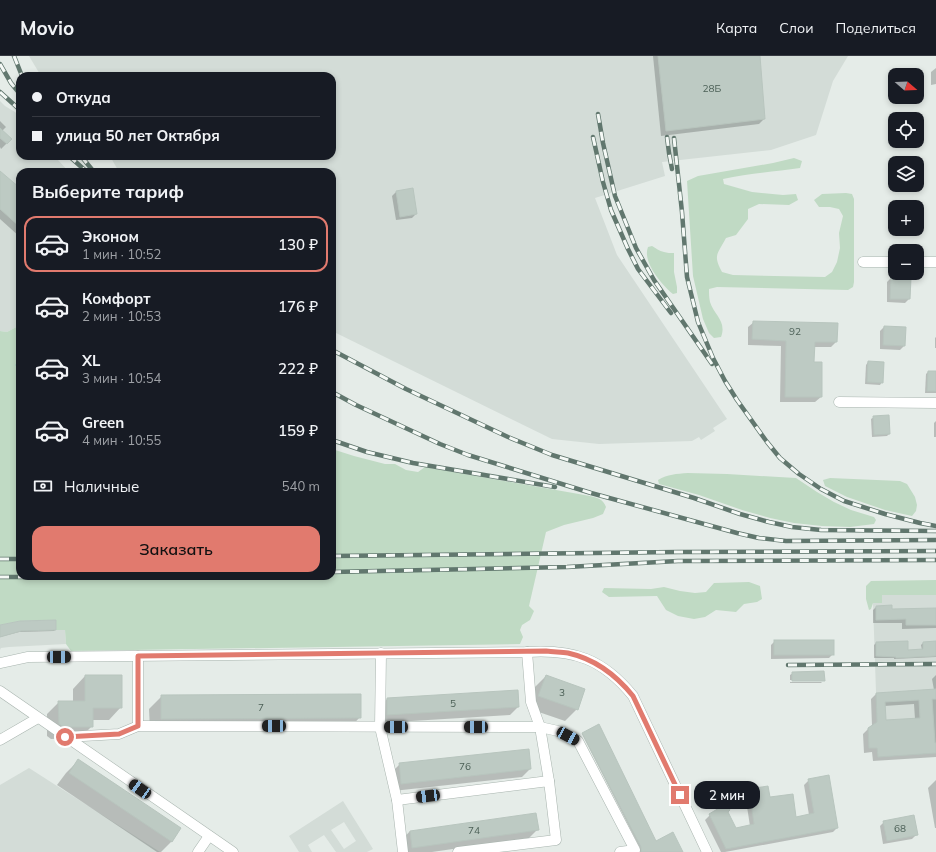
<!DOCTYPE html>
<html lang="ru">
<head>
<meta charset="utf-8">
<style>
	:root { --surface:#171b24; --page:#242831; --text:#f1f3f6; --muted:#9ea1a6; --line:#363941; --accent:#e17a6e }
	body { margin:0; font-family:Mulish,sans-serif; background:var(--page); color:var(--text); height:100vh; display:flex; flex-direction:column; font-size:15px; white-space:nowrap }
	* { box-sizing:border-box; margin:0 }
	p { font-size:13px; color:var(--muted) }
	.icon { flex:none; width:22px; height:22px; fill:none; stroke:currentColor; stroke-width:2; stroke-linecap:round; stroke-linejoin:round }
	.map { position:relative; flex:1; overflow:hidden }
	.sheet { position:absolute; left:16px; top:112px; width:320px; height:412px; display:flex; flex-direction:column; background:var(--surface); border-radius:12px; box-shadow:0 2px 6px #0003 }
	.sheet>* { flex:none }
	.top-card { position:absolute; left:16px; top:16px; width:320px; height:88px; border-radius:12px; box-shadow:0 2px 6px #0003; display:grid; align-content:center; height:88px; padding:0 16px; background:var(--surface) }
	.needle { width:26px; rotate:109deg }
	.fabs { position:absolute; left:888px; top:12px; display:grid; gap:8px }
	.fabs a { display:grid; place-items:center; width:36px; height:36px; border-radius:8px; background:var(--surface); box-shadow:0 2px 6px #0003; font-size:20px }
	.end { position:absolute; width:18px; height:18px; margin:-9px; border:5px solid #e17a6e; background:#fff; box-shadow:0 0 0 2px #fff }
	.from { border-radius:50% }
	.bubble { position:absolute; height:28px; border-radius:12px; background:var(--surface); box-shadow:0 2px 6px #0003; font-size:13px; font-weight:600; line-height:28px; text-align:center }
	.car { position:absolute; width:12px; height:24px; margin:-12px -6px; border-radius:5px; box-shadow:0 0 3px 1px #0007; background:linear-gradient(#222 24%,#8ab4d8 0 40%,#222 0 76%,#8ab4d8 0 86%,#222 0) }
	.top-card b { display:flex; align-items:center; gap:14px; height:38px; font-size:15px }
	.top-card b+b { border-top:1px solid var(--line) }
	.top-card i { width:10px; height:10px; background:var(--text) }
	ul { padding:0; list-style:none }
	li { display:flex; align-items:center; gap:12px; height:56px; margin:0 8px 6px; padding:0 8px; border:2px solid transparent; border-radius:12px }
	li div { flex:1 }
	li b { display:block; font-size:15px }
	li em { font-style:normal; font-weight:600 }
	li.selected { border-color:var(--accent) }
	li>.icon { width:36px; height:36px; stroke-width:1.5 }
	h2 { padding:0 16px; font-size:18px; line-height:48px }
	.pay { display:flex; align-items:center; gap:10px; height:44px; padding:0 16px; font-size:15px }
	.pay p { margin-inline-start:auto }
	.primary-button { display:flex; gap:8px; margin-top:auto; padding:8px 16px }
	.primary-button a { flex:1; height:46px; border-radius:12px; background:var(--accent); color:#111; font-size:16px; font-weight:600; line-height:46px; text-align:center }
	header { display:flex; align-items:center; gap:24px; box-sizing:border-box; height:56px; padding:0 20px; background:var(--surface); border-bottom:1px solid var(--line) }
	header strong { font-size:19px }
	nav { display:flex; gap:22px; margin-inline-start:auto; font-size:14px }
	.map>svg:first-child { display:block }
	.built { fill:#d3dcd7; fill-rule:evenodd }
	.green { fill:#c0dac4 }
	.shadow { fill:#0003; fill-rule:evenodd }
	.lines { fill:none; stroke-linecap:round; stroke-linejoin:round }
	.stream { stroke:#94c9ca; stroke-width:3 }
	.building { fill:#bdcac3; stroke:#b8c5be; fill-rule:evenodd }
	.minor-casing { stroke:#a8b4ae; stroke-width:11 }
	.minor { stroke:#fff; stroke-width:10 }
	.rail-casing { stroke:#61776e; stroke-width:4.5 }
	.rail { stroke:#f5f9f6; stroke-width:3; stroke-dasharray:9; stroke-linecap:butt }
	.route { stroke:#e17a6e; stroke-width:5 }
	.labels { text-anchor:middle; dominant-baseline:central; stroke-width:3; stroke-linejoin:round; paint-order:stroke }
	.number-label { font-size:10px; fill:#4c6057 }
</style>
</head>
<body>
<header>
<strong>Movio</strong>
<nav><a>Карта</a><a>Слои</a><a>Поделиться</a></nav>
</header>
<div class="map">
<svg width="936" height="796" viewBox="0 0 936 796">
	<rect width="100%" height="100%" fill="#e5ece8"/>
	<!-- built -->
	<g class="built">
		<path d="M29 0H848L833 25 816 79 771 94 662 106 665 120 595 142 617 199 727 363 713 372 715 375 701 384 699 381 692 385 599 388 552 383 332 275V116H119L110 100H332V20H41Z"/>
		<path d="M0 45 5 50 15 56 20 61V100H55L58 104 69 116H20V269L7 276 0 275Z"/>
		<path d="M882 539H936V697L878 701 877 692H869L868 672 877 666 873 547Z"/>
		<path d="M56 564 65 574 66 588 9 591 1 592 0 594V569L20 565Z"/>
		<path d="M29 712 160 796H0V729Z"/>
		<path d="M343 745 373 793 367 796H336L324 779 308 789 312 796H299L289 780ZM344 766 356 785 344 793 331 774Z"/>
	</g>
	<!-- green -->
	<g class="green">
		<path d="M794 102 802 105 800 112C775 116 748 117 723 123L724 128 752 136 783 139 796 138 798 144 789 149 759 148 748 153V163L736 179 726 182C717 199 713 199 722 216L733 219 825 221 832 216 837 206 840 192 839 177 843 160 839 153 830 151H819L814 144 822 138 846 137 852 138 854 143V226L853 231 848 234 717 231 709 233C709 237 709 242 710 246 714 259 727 265 721 281L714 282 709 277 703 263 693 220 687 125 698 120 773 107Z"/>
		<path d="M652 190C656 192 659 195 664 196 667 197 670 197 674 197V216L677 231V237L673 238C662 229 642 206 648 191Z"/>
		<path d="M20 269V520H332V393L354 400 385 408H395L406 414 418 416 425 411 590 440C598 442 603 443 606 451L603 458 593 462 564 469 546 476 529 550 534 555 530 564 522 569 520 574 523 581 520 588 71 595 66 588 65 574H56V564L20 565 0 569V275L7 276Z"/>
		<path d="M688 417 727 418 796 422 817 436 834 446 851 454 874 461 876 464 874 468 850 471 822 470 794 467 770 462 742 454 699 439 659 428 658 424C668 418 676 418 688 417Z"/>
		<path d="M830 422 900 425 907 428 915 441 917 449 916 455 912 460 885 454 847 441 825 430 823 424Z"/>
		<path d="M936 524V539H882V547H873L871 553 869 554 866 543V530L871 525Z"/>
		<path d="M749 526 760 530 762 543 757 546 744 548 736 556 716 554 705 561 694 563 678 560 666 554 657 540 609 541 602 536 604 532 651 533 664 531 680 535 695 537 706 536 714 527Z"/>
	</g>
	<!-- shadow -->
	<g class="shadow">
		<path d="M653 0H759L764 63 759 68 661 80Z"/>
		<path d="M936 12V28L931 29V16Z"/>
		<path d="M0 65 6 71 2 75 11 83 1 93 0 91Z"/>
		<path d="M0 116 20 134V181L0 163Z"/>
		<path d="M396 136 416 158 412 162 396 164 392 140Z"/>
		<path d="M891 222 909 243 905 247 887 246V226Z"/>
		<path d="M754 266 836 286 831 291H814L813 307 821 341 815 346H780L781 290 748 289V271Z"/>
		<path d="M884 271 904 290 900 294 880 293V275Z"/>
		<path d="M936 281V292H935V282Z"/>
		<path d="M868 306 882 326 880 329 865 328 866 309Z"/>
		<path d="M928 316H936V337H925L926 318Z"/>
		<path d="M874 361 889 378 887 380 872 381 871 363Z"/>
		<path d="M936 365V381H934V367Z"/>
		<path d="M876 551 891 554 936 553V572L902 573V567H873V554Z"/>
		<path d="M0 570 55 574 54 575 19 576 0 581Z"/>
		<path d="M775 585 833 598 829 602 771 603V589Z"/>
		<path d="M907 586V595L922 594 921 589 923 587 936 586V601L894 603V602H874V589L876 587Z"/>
		<path d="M823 616 824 624 822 625V624H790V619L793 617Z"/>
		<path d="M936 619V701L873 705 872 696 864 697 863 678 869 672 872 670 871 643 876 638 934 634 932 623ZM914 648 915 663 885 665 884 650Z"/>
		<path d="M85 620 121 651 109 664H92V670L80 682 51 683 47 680V658L59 646H73V633Z"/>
		<path d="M546 620 577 653 565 665 527 652 534 632Z"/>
		<path d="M790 626H822L821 627H790Z"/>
		<path d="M162 640 360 661 348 674 150 675 149 653Z"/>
		<path d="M387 643 518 651 510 659 379 667V651Z"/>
		<path d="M583 677 656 786 682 796H640V792L582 678Z"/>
		<path d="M78 705 172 785 161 796H157L57 729 66 717Z"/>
		<path d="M400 708 530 713 522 721 393 735 391 717Z"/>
		<path d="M809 724 837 772 833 776 725 796H721L705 764 710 759 727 756 735 773 750 770 745 738 749 734 795 762 809 759 804 729Z"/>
		<path d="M936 724V772H935L928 732Z"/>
		<path d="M884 766 916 779 912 783 883 788 880 770Z"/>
		<path d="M537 774 529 782 432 796H404L402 784 410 775Z"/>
	</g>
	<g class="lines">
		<!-- stream -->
		<path class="stream" d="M17 309 20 306"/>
	</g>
	<!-- building -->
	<g class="building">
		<path d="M658 0H760L765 63 666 75Z"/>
		<path d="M0 72 12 83 7 88 0 82Z"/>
		<path d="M0 115 20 132V171L0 153Z"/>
		<path d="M413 132 417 158 400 161 396 135Z"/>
		<path d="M891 221 911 222 910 243H890Z"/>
		<path d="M753 265 838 267 837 286H815L814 306H822V341H785L786 285 752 283Z"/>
		<path d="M884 270 906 271 905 290 883 289Z"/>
		<path d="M868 305 884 306 883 327 867 326Z"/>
		<path d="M928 315H936V335H927Z"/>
		<path d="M889 359 890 378 874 379 873 360Z"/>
		<path d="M892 549V553L936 552V569H906V563L876 564V550Z"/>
		<path d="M56 564V574L21 575 0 581V569L20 565Z"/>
		<rect x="774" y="584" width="60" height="15"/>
		<path d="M908 585V594L923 593V586L936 585V600L896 602V601L876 600V586Z"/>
		<path d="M824 615 825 625H792V616Z"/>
		<path d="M85 619H122V652H93V671H64L59 668 58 645H85Z"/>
		<path d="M546 619 585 633 578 654 538 640Z"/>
		<path d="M936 633V643H932L935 687H936V697L878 701 877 692H869L868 672 877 666 876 637ZM919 644 920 662 886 664 885 646Z"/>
		<path d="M518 634 519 651 387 659V642Z"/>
		<path d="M361 638V662L161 663V639Z"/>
		<path d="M599 668 656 785 673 776 683 796H641V791L582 677Z"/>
		<path d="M529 693 531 713 401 728 399 707Z"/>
		<path d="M78 703 181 772 172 786 69 717Z"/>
		<path d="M829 719 838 772 726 793 709 758 726 748 730 754 728 756 736 772 754 768 749 733 768 730 770 741 793 738 796 761 814 757 808 723Z"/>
		<path d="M536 757 539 774 412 792 410 775Z"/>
		<path d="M914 759 918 779 887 785 883 765Z"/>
	</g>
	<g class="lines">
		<!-- minor casing -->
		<g class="minor-casing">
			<g id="minor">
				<path d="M863 206H895"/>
				<path d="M917 206H936"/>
				<path d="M839 346 936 347"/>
				<path d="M527 596 531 646 540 671 549 725"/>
				<path d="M381 597 380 671 397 744 403 796"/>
				<path d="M138 600V670"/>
				<path d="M0 607 28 601 527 596C574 593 603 603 633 640L707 796"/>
				<path d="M0 635 233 796"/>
				<path d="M65 681 119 678 138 670 540 671 558 675 578 685 635 794 620 796"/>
				<path d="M0 684 38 662"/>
				<path d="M397 744 549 725 556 784 458 796"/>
				<path d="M198 796 209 780"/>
			</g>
		</g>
		<!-- minor -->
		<use href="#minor" class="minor"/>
		<!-- rail casing -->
		<g class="rail-casing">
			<g id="rail">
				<path d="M14 0 22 20"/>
				<path d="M0 8 11 27 20 38"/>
				<path d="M0 36 20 54"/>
				<path d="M598 58 603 87 615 140 636 192 654 224 712 308"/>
				<path d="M593 81 603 126 611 154 628 193 638 213 671 257"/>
				<path d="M667 81 669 97 672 113"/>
				<path d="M674 82 682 156 687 221 698 266 713 302 725 325 737 344 767 386 780 402 799 418 821 433 844 445 885 458 920 467 936 470"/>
				<path d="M69 100 87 116"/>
				<path d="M81 100 94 116"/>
				<path d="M332 294 406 333 508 381 552 399 694 442 740 458 769 466 792 471 821 474 936 475"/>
				<path d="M332 336 356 349 440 388 468 399 591 437 737 477 759 482 786 485 936 484"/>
				<path d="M332 384 367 396 413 407 555 431"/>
				<path d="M332 500 678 496 936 495"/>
				<path d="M0 503H20"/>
				<path d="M332 516 567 511 678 505 936 504"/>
				<path d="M0 521H120L171 520"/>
				<path d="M788 609 936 608"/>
			</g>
		</g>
		<!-- rail -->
		<use href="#rail" class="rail"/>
	</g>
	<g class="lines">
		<!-- route -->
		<path class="route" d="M65 681 119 678 138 670V600L546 595C554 596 561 596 568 597 595 603 616 619 633 640L680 739"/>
	</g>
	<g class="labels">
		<!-- number labels -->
		<g class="number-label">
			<text x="712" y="32">28Б</text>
			<text x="795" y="275">92</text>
			<text x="562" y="636">3</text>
			<text x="453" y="647">5</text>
			<text x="261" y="651">7</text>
			<text x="465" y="710">76</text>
			<text x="900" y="772">68</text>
			<text x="474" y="774">74</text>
		</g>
	</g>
</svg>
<div class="fabs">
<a><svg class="needle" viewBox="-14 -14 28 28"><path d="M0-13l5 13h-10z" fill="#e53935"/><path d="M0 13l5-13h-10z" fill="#9ea1a6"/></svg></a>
<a><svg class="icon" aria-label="locate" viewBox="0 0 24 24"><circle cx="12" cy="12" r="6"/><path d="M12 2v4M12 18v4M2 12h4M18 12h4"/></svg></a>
<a><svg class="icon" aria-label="layers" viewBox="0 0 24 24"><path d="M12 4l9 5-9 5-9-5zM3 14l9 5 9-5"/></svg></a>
<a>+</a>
<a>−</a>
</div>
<i class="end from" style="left:65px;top:681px"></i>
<i class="end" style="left:680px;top:739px"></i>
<div class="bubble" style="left:694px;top:725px;width:66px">2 мин</div>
<i class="car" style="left:59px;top:601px;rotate:90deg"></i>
<i class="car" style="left:274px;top:670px;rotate:270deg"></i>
<i class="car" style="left:396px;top:671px;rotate:270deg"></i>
<i class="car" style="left:476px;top:671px;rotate:270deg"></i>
<i class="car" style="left:568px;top:680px;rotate:118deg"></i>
<i class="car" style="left:140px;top:733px;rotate:305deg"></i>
<i class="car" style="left:428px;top:740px;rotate:263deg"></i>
<div class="top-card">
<b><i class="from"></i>Откуда</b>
<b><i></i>улица 50 лет Октября</b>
</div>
<section class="sheet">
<h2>Выберите тариф</h2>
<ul>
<li class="selected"><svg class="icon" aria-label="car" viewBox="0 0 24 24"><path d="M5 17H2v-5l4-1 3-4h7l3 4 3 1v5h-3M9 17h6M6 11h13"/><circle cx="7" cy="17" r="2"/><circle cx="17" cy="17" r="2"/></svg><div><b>Эконом</b><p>1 мин · 10:52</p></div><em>130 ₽</em></li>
<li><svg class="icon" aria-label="car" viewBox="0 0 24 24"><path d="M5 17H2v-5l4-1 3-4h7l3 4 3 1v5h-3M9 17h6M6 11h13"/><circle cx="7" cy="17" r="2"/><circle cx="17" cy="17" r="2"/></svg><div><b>Комфорт</b><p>2 мин · 10:53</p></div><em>176 ₽</em></li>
<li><svg class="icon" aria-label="car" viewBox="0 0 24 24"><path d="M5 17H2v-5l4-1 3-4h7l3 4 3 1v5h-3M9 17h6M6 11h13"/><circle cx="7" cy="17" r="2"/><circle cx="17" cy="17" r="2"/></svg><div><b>XL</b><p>3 мин · 10:54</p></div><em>222 ₽</em></li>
<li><svg class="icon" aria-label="car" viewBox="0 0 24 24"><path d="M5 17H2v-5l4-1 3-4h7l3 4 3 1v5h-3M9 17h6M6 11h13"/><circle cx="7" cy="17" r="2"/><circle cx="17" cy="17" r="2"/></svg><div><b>Green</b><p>4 мин · 10:55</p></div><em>159 ₽</em></li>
</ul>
<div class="pay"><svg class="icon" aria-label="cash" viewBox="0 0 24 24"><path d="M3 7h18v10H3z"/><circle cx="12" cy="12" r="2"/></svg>Наличные<p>540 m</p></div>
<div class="primary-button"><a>Заказать</a></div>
</section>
</div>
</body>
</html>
